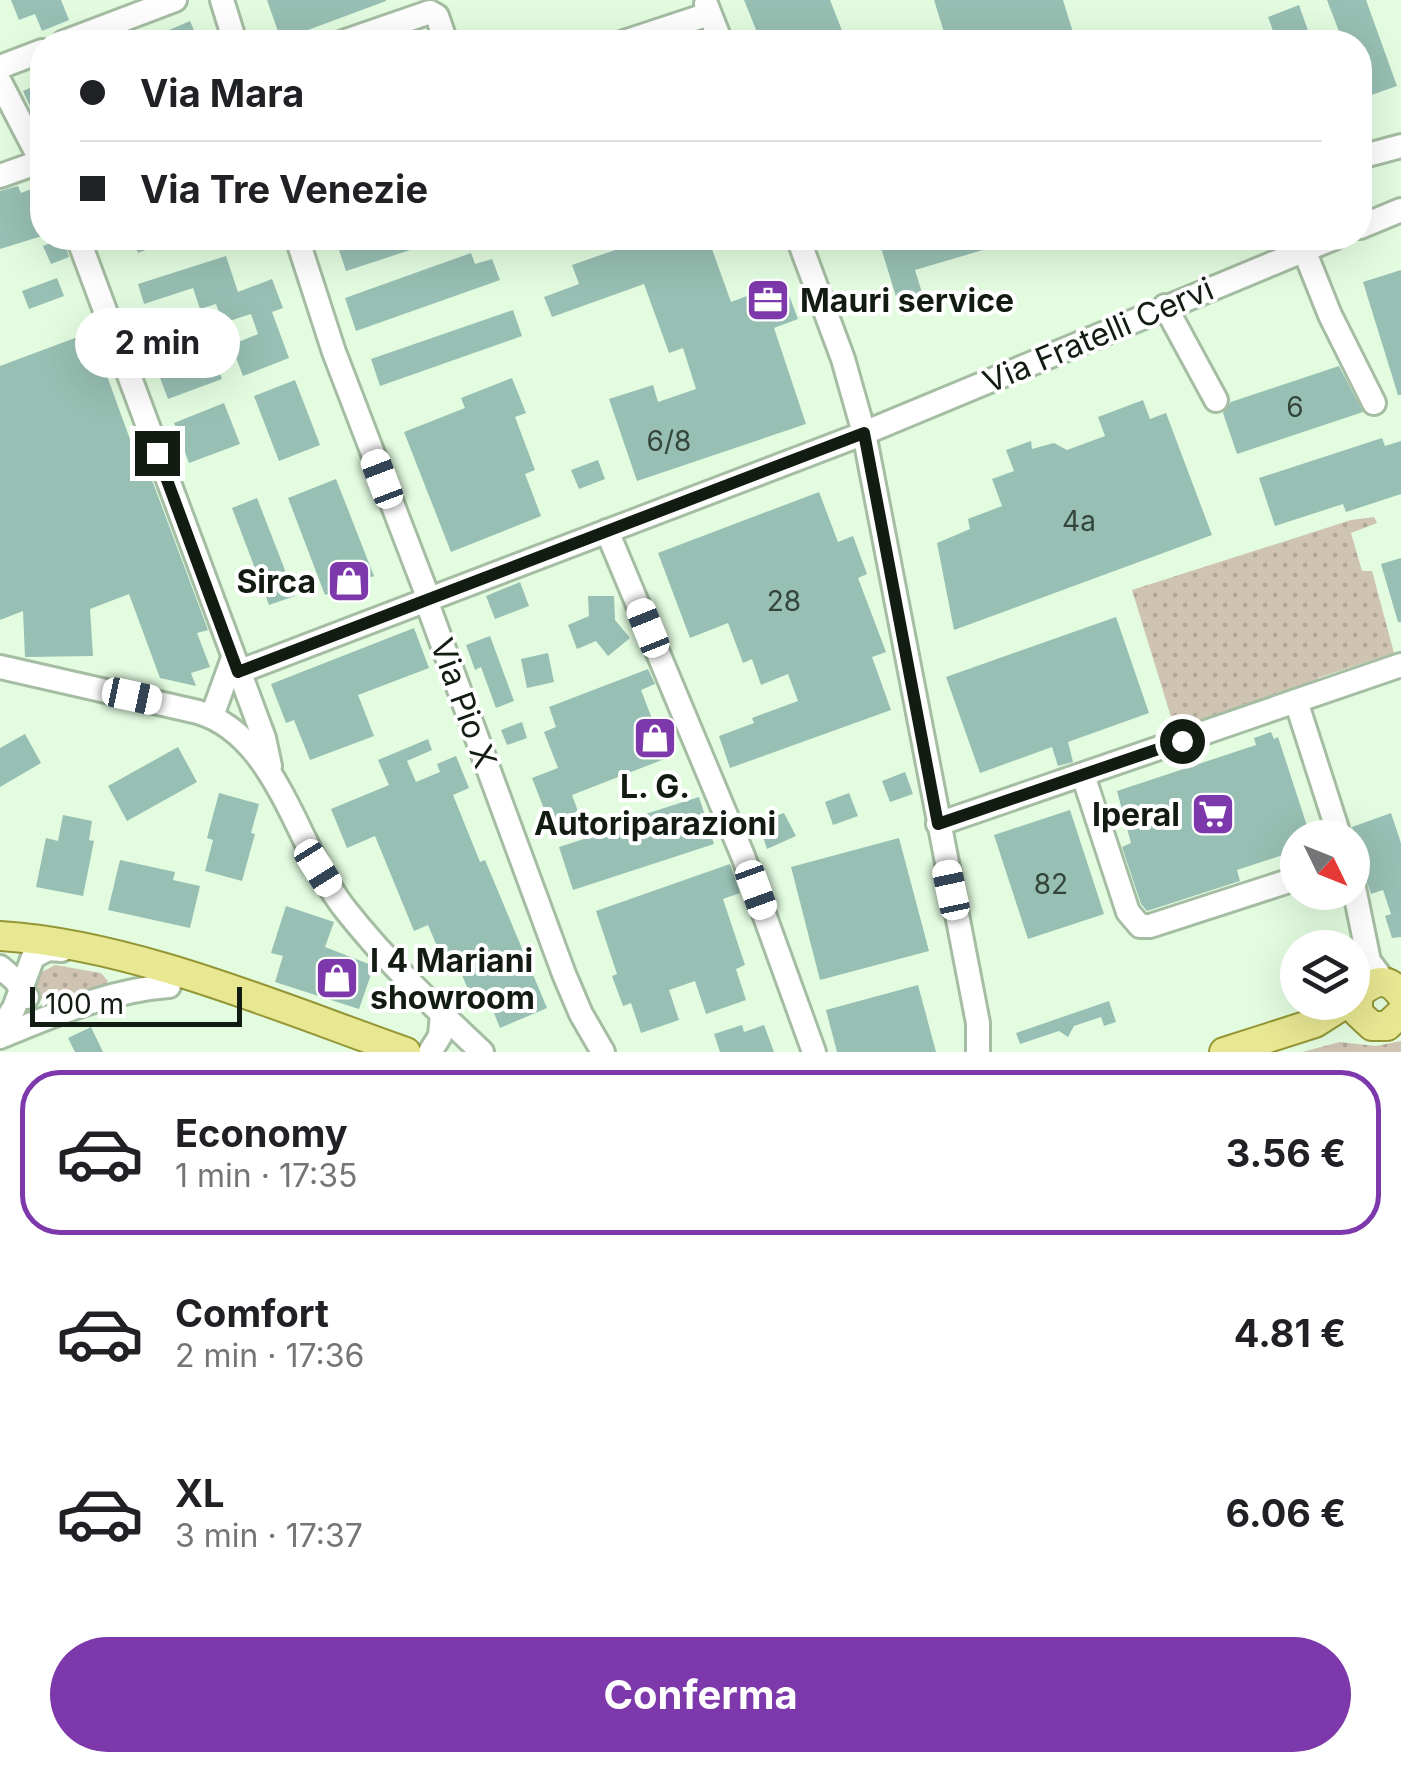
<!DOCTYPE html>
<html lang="it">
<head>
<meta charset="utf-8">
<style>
	:root { --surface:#fff; --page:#f6f6f6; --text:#202124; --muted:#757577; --line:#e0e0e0; --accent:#7d38ab }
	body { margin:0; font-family:Inter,sans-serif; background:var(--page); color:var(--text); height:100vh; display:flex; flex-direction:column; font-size:38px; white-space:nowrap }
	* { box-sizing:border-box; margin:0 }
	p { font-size:32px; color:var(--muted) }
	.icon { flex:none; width:55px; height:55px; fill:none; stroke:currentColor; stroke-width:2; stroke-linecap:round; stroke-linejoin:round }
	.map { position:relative; height:1052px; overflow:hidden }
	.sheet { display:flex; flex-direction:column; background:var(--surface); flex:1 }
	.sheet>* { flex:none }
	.banner { position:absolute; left:30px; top:30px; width:1342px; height:220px; border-radius:40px; box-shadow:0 10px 40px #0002; display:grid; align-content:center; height:220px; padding:0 50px; background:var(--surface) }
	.needle { width:65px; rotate:133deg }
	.tools { position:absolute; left:1280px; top:820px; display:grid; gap:20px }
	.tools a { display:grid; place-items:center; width:90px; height:90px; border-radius:50%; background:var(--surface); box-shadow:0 10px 40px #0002; font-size:50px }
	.scale { position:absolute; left:30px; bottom:25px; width:212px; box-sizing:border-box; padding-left:10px; border:5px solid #131c12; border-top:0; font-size:28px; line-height:35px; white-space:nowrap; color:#131c12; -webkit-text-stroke:8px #fff; paint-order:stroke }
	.end { position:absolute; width:45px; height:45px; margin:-22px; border:12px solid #131c12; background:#fff; box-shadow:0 0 0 5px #fff }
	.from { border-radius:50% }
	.bubble { position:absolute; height:70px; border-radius:35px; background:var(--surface); box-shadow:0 10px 40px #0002; font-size:32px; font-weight:700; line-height:70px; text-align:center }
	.car { position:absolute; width:30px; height:60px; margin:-30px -15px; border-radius:12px; box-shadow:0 0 8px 2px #0007; background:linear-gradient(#fff 24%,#345 0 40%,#fff 0 76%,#345 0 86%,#fff 0) }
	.banner b { display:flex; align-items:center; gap:35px; height:95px; font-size:38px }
	.banner b+b { border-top:2px solid var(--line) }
	.banner i { width:25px; height:25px; background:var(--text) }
	ul { padding:18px 0 0; list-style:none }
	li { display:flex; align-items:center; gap:30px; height:165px; margin:0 20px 15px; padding:0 30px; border:5px solid transparent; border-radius:40px }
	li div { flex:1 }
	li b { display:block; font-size:38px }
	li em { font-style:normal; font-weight:700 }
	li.active { border-color:var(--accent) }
	li>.icon { width:90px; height:90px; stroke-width:1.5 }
	.button { display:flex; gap:20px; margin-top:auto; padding:20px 50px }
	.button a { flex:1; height:115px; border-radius:60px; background:var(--accent); color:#fff; font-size:40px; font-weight:700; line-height:115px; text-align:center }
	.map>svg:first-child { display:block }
	.grass { fill:url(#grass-dots) }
	.building { fill:#98bfb3 }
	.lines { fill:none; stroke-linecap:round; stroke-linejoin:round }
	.minor-casing { stroke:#a5bda2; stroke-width:28 }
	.major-casing { stroke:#949636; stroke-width:32 }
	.minor { stroke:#fff; stroke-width:22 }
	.major { stroke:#e8e792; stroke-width:28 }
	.route { stroke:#131c12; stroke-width:12 }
	.labels { text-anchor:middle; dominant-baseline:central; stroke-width:8; stroke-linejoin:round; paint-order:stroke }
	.number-label { font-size:28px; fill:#34453a }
	.poi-label { font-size:32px; font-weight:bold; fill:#131c12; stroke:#fff; text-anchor:start }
	.street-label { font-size:32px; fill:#131c12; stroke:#fff }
</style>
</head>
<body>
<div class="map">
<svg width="1401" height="1052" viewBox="0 0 1401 1052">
	<defs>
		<pattern id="grass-dots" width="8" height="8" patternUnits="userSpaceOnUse" patternTransform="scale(2.5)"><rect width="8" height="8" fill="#cfc3b2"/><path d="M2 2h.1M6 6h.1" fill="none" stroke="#b1a798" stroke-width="1.8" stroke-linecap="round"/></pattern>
	</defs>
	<rect width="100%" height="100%" fill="#e3fce0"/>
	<!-- grass -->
	<g class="grass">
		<path d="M1374 517 1377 523 1351 533 1362 571H1372L1394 653 1318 678 1316 684 1175 730 1132 590 1351 520Z"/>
		<path d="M55 965 101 973 108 981 102 989 50 1006 40 998 35 982 40 973Z"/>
		<path d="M1401 1041V1052H1302L1340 1042 1376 1046Z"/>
	</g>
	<!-- building -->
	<g class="building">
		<path d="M11 0H61L69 20 42 31 35 14 19 20Z"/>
		<path d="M267 0H386V1L281 40Z"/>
		<path d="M744 0H830L843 33 819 42H761Z"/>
		<path d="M934 0H1063L1076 42H947Z"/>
		<path d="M1327 0H1366L1397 86 1363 98 1360 42H1343Z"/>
		<path d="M1299 5 1312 42H1277L1268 17Z"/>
		<path d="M190 21 199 42H141Z"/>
		<path d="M42 83V109L33 113 23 91Z"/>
		<path d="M42 185V236L0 249V191L18 186 21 193Z"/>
		<path d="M63 238 69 257 51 264 43 246Z"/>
		<path d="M132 238H176L138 253Z"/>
		<path d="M335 238H440L441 240 346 271Z"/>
		<path d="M614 238H708L731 302 784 282 798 319 774 328 806 424 637 481 609 399 653 385 658 402 696 389 683 348 669 353 644 284 552 317 544 297 579 284 572 265 618 249Z"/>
		<path d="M878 238H979L983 250 915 270 927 309 902 316Z"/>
		<path d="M471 253 475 264 492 259 500 280 356 331 345 298Z"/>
		<path d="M226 256 238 292 272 279 283 308 272 312 289 358 243 376 231 345 258 334 251 314 223 323 216 304 200 309 193 288 144 304 138 284Z"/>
		<path d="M1401 270V395H1398L1363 282Z"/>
		<path d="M57 278 64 296 29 309 22 291Z"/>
		<path d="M513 310 522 336 380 386 371 359Z"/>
		<path d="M147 319 156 344 136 351 127 326Z"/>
		<path d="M91 332 131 442 137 440 208 630 197 633 210 667 191 673 196 686 160 678 129 594 90 609 93 656 25 657 23 611 0 620V366Z"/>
		<path d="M211 350 222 379 168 399 157 370Z"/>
		<path d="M1339 366 1363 412 1237 454 1223 413 1231 402Z"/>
		<path d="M512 378 526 413 515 417 535 470 525 474 541 516 451 552 404 432 465 408 461 398Z"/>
		<path d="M295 380 320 445 279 461 254 396Z"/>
		<path d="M1143 400 1150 419 1166 413 1212 535 954 630 937 543 970 529 968 519 1002 506 992 479 1014 471 1006 450 1031 441 1032 449 1054 443 1067 450 1105 436 1098 417Z"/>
		<path d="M224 403 240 444 189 463 174 423Z"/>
		<path d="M1382 438 1385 446 1401 441V494L1346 512 1343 504 1275 526 1259 478Z"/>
		<path d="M598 460 605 479 579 489 571 470Z"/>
		<path d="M336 479 374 576 325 595 288 498Z"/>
		<path d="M819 492 838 542 853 536 867 574 858 578 886 652 872 657 891 710 730 768 719 736 754 723 752 718 798 701 788 674 761 685 752 659 743 663 728 623 690 638 658 553Z"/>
		<path d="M257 498 295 596 269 605 232 508Z"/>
		<path d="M1401 558V622H1398L1381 564Z"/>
		<path d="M520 582 529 606 495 619 486 596Z"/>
		<path d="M588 596H614L615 620 630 638 608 656 596 641 577 649 568 625 589 616Z"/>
		<path d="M1116 617 1149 713 1068 742 1073 762 1058 766 1052 747 980 773 946 677Z"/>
		<path d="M414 628 429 668 358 695 374 736 310 760 294 720 286 723 271 684Z"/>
		<path d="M490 636 514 701 496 708 481 667 475 670 466 645Z"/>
		<path d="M548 653 554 682 527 688 521 659Z"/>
		<path d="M648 669 655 684 641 690 667 758 572 795 578 811 549 822 532 778 558 768 544 732 556 727 549 707Z"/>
		<path d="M522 722 527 738 507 745 501 730Z"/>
		<path d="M1271 732 1274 739 1278 737 1311 838H1298V850L1237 870 1240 881 1147 911 1141 904 1122 847 1131 843 1117 791 1256 745 1254 738Z"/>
		<path d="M25 734 41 763 0 787V748Z"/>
		<path d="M428 739 432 750 407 761 416 782 440 772 437 764 456 756 469 788 453 795 480 862 485 860 547 1008 500 1028 485 991 471 997 456 960 445 965 428 925 414 931 375 836 347 848 331 809 389 785 378 760Z"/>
		<path d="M178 747 197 782 127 821 108 786Z"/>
		<path d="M905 772 913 794 890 802 882 781Z"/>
		<path d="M219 793 259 804 251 833 255 834 242 881 205 871 213 840 207 838Z"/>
		<path d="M849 793 858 816 833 825 825 802Z"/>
		<path d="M699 797 714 844 573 890 559 847 637 822 636 817Z"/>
		<path d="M1070 810 1104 914 1028 939 994 835Z"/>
		<path d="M784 813 796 836 767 849 758 822Z"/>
		<path d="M1391 813 1401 843V937L1392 938 1385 916 1391 914 1383 890 1371 894 1354 843 1352 827Z"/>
		<path d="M63 815 92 821 89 840 94 841 83 896 36 887 46 838 58 841Z"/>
		<path d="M899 838 929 951 820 980 791 867Z"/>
		<path d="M120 860 175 872 173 880 200 886 190 928 108 910Z"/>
		<path d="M730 864 740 893 723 899 745 965 736 969 746 1000 706 1014 695 981 669 990 679 1020 641 1033 631 1003 623 1006 612 976 617 974 596 911Z"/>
		<path d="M286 906 334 922 325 947 374 966 359 1009 275 982 283 956 271 953Z"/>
		<path d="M918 985 936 1052H837L826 1010Z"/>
		<path d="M1109 1001 1116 1022 1104 1026 1101 1017 1074 1026 1068 1037 1059 1031 1020 1044 1016 1033Z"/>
		<path d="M742 1025 744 1032 764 1025 774 1052H720L714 1034Z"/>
		<path d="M91 1027 103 1052H75L68 1038Z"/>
	</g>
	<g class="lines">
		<!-- minor casing -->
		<g class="minor-casing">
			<g id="minor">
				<path d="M222 0 235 42"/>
				<path d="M706 4 721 42"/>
				<path d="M64 42 175 0"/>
				<path d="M343 42 430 12 437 16 446 42"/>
				<path d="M624 42 709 14"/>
				<path d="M0 67 42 51"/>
				<path d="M0 82 42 163"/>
				<path d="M1360 157 1401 146"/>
				<path d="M0 176 42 161"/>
				<path d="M1360 227 1401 210"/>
				<path d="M78 238 264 738 270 766"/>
				<path d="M297 238 334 352 425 589 426 600 564 974 581 1014 603 1052"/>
				<path d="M798 238 843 359 864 433 978 1023V1052"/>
				<path d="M1304 250 1330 315 1374 403"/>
				<path d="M1165 306 1216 400"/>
				<path d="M607 531 743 856 814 1052"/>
				<path d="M0 667 198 712C278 736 296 847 345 909 385 960 434 1007 482 1052"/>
				<path d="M238 672 857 436 1334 238"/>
				<path d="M1296 701 1340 838"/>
				<path d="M212 716 233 658"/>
				<path d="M1083 775 1128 912 1140 926H1150L1298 878"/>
				<path d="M938 824 1401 665"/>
				<path d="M1352 878 1369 961 1384 981"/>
				<path d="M0 967 15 980 27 997"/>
				<path d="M0 1030 14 1008 33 957 48 949 62 950"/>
				<path d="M0 1037C54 1015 110 990 169 986"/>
				<path d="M430 1052 440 1036 442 1014"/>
			</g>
		</g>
		<!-- major casing -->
		<g class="major-casing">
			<g id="major">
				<path d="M0 936C132 944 281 1008 406 1052"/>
				<path d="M1358 995V1013L1372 1026H1387L1401 1013"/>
				<path d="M1352 999C1369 985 1384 971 1401 995"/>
				<path d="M1224 1052 1315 1023 1348 1002"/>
			</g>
		</g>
		<!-- minor -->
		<use href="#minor" class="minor"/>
		<!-- major -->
		<use href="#major" class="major"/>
	</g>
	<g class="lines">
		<!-- route -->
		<path class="route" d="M157 453 238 672 864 433 938 824 1182 741"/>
	</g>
	<!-- icons -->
	<defs>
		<g id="office-square" transform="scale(2.25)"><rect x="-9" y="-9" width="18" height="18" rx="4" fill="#7d38ab" stroke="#fff"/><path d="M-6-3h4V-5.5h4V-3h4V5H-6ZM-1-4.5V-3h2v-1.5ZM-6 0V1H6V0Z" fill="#fff"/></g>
		<g id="shop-square" transform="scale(2.25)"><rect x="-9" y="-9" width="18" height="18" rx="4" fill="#7d38ab" stroke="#fff"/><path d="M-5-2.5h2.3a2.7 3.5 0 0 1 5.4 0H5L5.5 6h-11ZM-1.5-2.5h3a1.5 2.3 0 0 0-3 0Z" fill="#fff"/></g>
		<g id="supermarket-square" transform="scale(2.25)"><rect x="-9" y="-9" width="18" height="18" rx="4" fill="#7d38ab" stroke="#fff"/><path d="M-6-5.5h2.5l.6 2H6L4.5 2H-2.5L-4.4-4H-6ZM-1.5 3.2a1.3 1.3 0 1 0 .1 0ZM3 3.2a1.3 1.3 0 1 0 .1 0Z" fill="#fff"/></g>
	</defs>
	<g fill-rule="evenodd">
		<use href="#office-square" x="768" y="300"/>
		<use href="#shop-square" x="349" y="581"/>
		<use href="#shop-square" x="655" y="738"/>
		<use href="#supermarket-square" x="1213" y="814"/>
		<use href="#shop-square" x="337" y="978"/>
	</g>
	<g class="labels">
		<!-- number labels -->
		<g class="number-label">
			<text x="1295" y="407">6</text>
			<text x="669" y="441">6/8</text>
			<text x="1079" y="521">4a</text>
			<text x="784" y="601">28</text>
			<text x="1051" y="884">82</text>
		</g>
		<!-- poi labels -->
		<g class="poi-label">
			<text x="800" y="300">Mauri service</text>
			<text x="316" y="581" text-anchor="end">Sirca</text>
			<text x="655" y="786" text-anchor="middle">L. G.<tspan x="655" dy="37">Autoriparazioni</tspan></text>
			<text x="1180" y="814" text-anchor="end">Iperal</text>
			<text x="370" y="960">I 4 Mariani<tspan x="370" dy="37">showroom</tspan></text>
		</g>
		<!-- street labels -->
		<g class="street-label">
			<text transform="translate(1098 335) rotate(-23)">Via Fratelli Cervi</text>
			<text transform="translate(464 703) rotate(70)">Via Pio X</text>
		</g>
	</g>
</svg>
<div class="tools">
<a><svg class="needle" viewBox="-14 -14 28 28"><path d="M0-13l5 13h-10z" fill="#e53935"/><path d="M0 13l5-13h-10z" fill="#757577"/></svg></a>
<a><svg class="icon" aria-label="layers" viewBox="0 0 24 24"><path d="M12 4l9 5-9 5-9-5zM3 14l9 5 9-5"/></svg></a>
</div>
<div class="scale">100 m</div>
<i class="end from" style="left:1182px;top:741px"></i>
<i class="end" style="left:157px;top:453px"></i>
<div class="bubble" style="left:75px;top:308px;width:165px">2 min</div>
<i class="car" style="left:382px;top:479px;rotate:339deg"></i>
<i class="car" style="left:648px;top:628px;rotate:338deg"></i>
<i class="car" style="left:132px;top:696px;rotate:102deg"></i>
<i class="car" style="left:318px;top:868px;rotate:148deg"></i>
<i class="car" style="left:756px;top:890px;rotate:160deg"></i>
<i class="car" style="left:951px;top:890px;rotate:348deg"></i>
<div class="banner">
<b><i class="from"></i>Via Mara</b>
<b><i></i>Via Tre Venezie</b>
</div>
</div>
<section class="sheet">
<ul>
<li class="active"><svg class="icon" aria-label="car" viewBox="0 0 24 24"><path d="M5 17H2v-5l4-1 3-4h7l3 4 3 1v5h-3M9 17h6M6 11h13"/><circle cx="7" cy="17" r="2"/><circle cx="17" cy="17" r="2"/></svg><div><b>Economy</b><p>1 min · 17:35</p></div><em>3.56 €</em></li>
<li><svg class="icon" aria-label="car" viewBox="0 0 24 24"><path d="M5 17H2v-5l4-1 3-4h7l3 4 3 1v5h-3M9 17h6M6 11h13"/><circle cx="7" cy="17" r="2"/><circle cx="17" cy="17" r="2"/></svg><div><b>Comfort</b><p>2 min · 17:36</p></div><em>4.81 €</em></li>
<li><svg class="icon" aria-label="car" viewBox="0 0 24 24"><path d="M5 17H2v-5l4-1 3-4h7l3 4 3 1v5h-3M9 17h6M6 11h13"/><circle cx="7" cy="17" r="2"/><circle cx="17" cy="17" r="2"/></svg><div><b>XL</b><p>3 min · 17:37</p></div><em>6.06 €</em></li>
</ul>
<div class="button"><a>Conferma</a></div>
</section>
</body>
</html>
